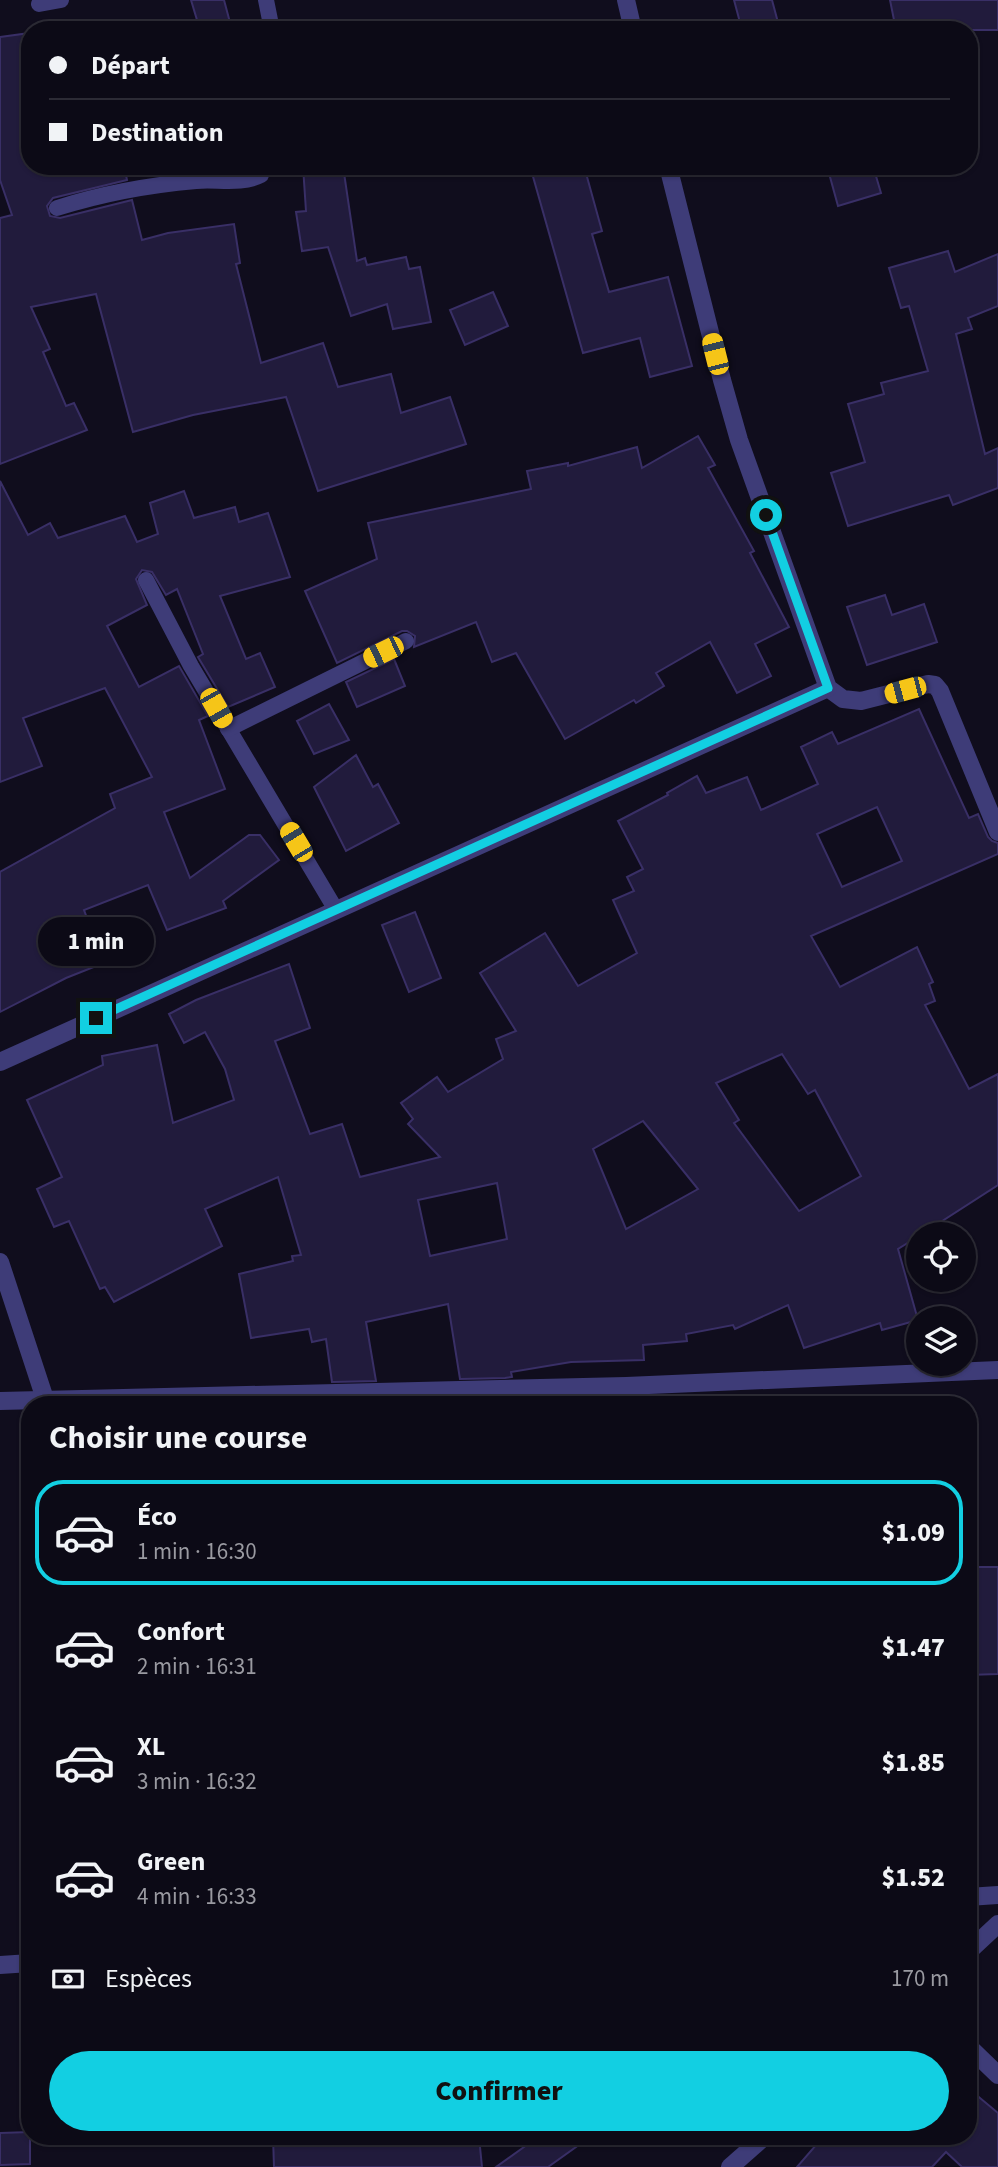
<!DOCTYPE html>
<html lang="fr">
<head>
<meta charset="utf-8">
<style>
	:root { --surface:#0c0a16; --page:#15131f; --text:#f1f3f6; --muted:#9a9aa1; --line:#2c2b35; --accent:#12cfe2 }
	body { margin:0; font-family:"Source Sans 3",sans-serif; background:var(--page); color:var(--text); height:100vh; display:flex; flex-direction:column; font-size:26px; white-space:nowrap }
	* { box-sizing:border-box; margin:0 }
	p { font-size:23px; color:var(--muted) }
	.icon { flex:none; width:38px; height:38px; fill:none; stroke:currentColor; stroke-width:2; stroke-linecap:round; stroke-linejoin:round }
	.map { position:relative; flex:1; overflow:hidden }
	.panel { position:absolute; left:21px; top:1396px; width:956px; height:749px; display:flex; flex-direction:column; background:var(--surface); border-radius:28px; box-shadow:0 2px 5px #0004,0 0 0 2px var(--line) }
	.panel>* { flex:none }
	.guide { position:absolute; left:21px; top:21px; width:957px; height:154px; border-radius:28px; box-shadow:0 2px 5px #0004,0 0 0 2px var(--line); display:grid; align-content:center; height:154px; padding:0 28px; background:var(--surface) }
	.controls { position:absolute; left:906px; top:1222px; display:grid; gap:14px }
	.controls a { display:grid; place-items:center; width:70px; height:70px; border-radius:50%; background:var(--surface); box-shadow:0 2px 5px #0004,0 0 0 2px var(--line); font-size:35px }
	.end { position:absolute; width:32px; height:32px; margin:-16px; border:9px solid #12cfe2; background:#111; box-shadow:0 0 0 4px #111 }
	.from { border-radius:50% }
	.bubble { position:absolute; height:49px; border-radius:24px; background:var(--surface); box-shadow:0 2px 5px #0004,0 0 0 2px var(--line); font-size:23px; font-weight:800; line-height:49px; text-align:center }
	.car { position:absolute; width:21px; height:42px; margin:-21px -10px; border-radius:9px; box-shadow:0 0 5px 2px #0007; background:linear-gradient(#f5c518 24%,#345 0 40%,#f5c518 0 76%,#345 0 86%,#f5c518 0) }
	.guide b { display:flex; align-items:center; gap:24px; height:66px; font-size:26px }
	.guide b+b { border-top:2px solid var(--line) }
	.guide i { width:18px; height:18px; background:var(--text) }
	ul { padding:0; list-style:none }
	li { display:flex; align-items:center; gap:21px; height:105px; margin:0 14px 10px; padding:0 14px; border:4px solid transparent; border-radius:28px }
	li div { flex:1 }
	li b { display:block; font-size:26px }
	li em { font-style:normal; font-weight:800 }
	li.selected { border-color:var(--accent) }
	li>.icon { width:63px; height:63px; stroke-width:1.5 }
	h2 { padding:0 28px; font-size:32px; line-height:84px }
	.pay { display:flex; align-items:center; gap:18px; height:77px; padding:0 28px; font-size:26px }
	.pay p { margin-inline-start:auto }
	.action { display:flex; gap:14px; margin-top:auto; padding:14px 28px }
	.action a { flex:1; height:80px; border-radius:42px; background:var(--accent); color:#111; font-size:28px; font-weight:800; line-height:80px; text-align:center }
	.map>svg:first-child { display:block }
	.building { fill:#211b3c; stroke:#392f66; stroke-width:2; fill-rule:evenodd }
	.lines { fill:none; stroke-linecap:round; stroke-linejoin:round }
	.lane { stroke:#3e3c78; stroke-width:16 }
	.street { stroke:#3e3c78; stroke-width:18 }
	.route { stroke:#12cfe2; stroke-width:9 }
</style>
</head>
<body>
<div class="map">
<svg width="998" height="2167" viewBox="0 0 998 2167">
	<rect width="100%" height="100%" fill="#100d1d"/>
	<!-- building -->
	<g class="building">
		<path d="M191 0H224L232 30H200Z"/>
		<path d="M734 0H772L780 30H742Z"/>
		<path d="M890 0H998V30H896Z"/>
		<path d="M30 33V166H124L127 180 53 198 47 206 50 216 60 218 132 200 142 240 168 233 234 224 240 263 236 264 261 363 323 343 338 387 391 374 401 413 450 397 466 444 318 491 286 397 193 415 133 432 96 294 31 307 50 349 43 352 66 406 74 403 87 430 0 464V218L12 215 0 180V37Z"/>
		<path d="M303 166H343L357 261 365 258 367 265 406 257 409 269 420 267 431 322 393 329 387 304 351 316 328 247 302 251 296 212 306 211Z"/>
		<path d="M530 166H584L602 231 592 234 609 292 668 277 692 366 650 377 640 338 583 353Z"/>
		<path d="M827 166H873L881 193 838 206Z"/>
		<path d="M948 251 955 272 998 254V306L968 318 972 329 956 334 985 454 998 448V488L953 505 949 495 848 526 831 473 865 462 848 404 884 394 881 383 928 371 909 306 901 308 889 268Z"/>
		<path d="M493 292 508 326 465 345 450 310Z"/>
		<path d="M698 436 715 465 708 468 754 551 750 553 789 627 755 644 771 676 737 693 710 642 656 673 664 686 636 703 634 700 565 739 516 653 492 662 476 622 414 647 415 636 407 631H402L337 663 305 591 377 559 368 523 531 489 527 471 568 463V466L637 447 642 468Z"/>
		<path d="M0 481 28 535 50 523 58 538 125 516 137 542 158 534 150 503 184 491 194 518 235 507 239 522 268 513 290 577 220 596 246 659 260 653 275 687 228 707 198 657 203 654 177 589 166 595 152 572 142 570 136 579 147 605 107 626 139 687 179 666 208 716 199 720 225 789 164 812 190 878 249 835H260L279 860 223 901 226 908 167 930 148 885 84 910 104 963 66 978 0 1012V872L115 808 110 794 152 777 105 688 23 718 42 766 0 782Z"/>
		<path d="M885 595 892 615 924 604 937 642 867 665 847 607Z"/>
		<path d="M394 659 405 686 357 707 346 682Z"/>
		<path d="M329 704 349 740 314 754 297 721Z"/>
		<path d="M919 709 969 818 978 814 988 837 992 841 998 843V854L811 936 840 987 917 947 933 982 929 984 935 1001 925 1005 969 1089 998 1074V1185L922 1234H919V1236L898 1249 918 1320 882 1330 880 1323 804 1348 788 1305 735 1329 733 1325 686 1334 687 1341 643 1345 644 1360 571 1362 511 1372 512 1377 505 1378 460 1379 448 1304 366 1322 376 1381 332 1382 326 1339 312 1342 309 1329 251 1338 239 1274 293 1261 292 1256 301 1255 278 1177 205 1209 222 1246 114 1302 105 1287 100 1289 69 1221 54 1227 37 1189 62 1177 27 1100 103 1065 102 1056 157 1045 173 1123 234 1100 225 1069 205 1032 184 1043 169 1014 196 1000 289 964 310 1028 275 1041 310 1134 342 1124 360 1177 440 1157 408 1124 413 1119 401 1103 437 1077 448 1092 503 1059 496 1039 516 1031 480 973 545 933 578 986 637 953 613 900 634 891 627 877 643 869 618 821 668 795 667 793 697 776 706 793 747 777 761 810 818 784 801 747 832 732 838 744ZM877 807 902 861 842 887 817 834ZM782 1054 808 1094 815 1090 861 1176 799 1211 734 1123 739 1120 716 1083ZM643 1121 698 1189 626 1229 593 1149ZM497 1183 507 1239 430 1256 418 1200Z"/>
		<path d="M356 755 373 787 378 784 399 823 346 851 314 787Z"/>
		<path d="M415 912 441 978 409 992 382 925Z"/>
		<path d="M968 1567H998V1674L968 1675Z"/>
		<path d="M968 2088 998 2113V2167H962L946 2152 932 2167H797L823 2137H968Z"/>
		<path d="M30 2132V2164L0 2165V2133Z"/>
		<path d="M273 2137H479L482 2167H274Z"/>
		<path d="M538 2137H590L548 2167H496Z"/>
	</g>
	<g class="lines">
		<!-- lane -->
		<g class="lane">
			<path d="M266 0 272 30"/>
			<path d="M39 4 61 0"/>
			<path d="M57 208C101 194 150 185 196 181 217 179 242 185 261 175L263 166"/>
			<path d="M146 580 191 666 336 910"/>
			<path d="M228 729 406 641"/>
		</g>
		<!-- street -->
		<g class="street">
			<path d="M626 0 633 30"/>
			<path d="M668 166 722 380 739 440 828 688 843 699 861 701 928 684 935 685 940 691 998 832"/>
			<path d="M0 1062 828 688"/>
			<path d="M0 1262 47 1405"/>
			<path d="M0 1401 626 1386 998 1370"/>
			<path d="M968 1897 998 1895"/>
			<path d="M968 1952 998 1924"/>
			<path d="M0 1965 30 1963"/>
			<path d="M968 2046 998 2075"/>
			<path d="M730 2167 764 2137"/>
		</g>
	</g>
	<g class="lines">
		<!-- route -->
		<path class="route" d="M96 1018 828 688 766 515"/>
	</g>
</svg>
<div class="controls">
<a><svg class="icon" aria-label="locate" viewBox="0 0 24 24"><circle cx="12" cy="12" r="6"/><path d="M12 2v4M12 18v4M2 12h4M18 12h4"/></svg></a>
<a><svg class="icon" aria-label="layers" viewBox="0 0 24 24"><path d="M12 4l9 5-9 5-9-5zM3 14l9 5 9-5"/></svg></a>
</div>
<i class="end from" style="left:766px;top:515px"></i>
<i class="end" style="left:96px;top:1018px"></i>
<div class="bubble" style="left:38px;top:917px;width:116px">1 min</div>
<i class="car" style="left:715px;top:354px;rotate:346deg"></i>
<i class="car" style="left:383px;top:652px;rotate:244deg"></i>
<i class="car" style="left:905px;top:690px;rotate:255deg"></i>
<i class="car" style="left:216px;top:708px;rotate:150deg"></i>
<i class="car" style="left:296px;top:842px;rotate:329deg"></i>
<div class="guide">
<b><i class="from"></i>Départ</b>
<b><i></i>Destination</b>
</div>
<section class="panel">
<h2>Choisir une course</h2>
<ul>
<li class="selected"><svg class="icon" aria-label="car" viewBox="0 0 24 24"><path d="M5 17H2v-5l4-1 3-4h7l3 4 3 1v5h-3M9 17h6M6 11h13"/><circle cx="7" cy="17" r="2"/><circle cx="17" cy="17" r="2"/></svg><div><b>Éco</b><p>1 min · 16:30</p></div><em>$1.09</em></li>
<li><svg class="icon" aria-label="car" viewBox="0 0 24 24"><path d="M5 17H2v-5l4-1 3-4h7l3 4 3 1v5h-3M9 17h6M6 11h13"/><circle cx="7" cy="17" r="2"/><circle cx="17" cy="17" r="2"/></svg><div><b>Confort</b><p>2 min · 16:31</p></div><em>$1.47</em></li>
<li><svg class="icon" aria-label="car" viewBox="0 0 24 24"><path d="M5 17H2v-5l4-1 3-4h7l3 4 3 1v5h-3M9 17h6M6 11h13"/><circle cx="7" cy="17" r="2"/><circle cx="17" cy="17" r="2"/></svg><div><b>XL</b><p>3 min · 16:32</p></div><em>$1.85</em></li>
<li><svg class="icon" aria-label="car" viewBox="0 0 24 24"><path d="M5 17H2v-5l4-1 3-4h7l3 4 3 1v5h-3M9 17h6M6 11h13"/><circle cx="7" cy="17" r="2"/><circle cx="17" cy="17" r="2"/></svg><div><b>Green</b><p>4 min · 16:33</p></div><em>$1.52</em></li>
</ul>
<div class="pay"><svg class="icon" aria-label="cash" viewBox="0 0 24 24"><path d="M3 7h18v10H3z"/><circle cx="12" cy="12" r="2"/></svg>Espèces<p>170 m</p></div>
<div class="action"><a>Confirmer</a></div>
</section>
</div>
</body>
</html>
